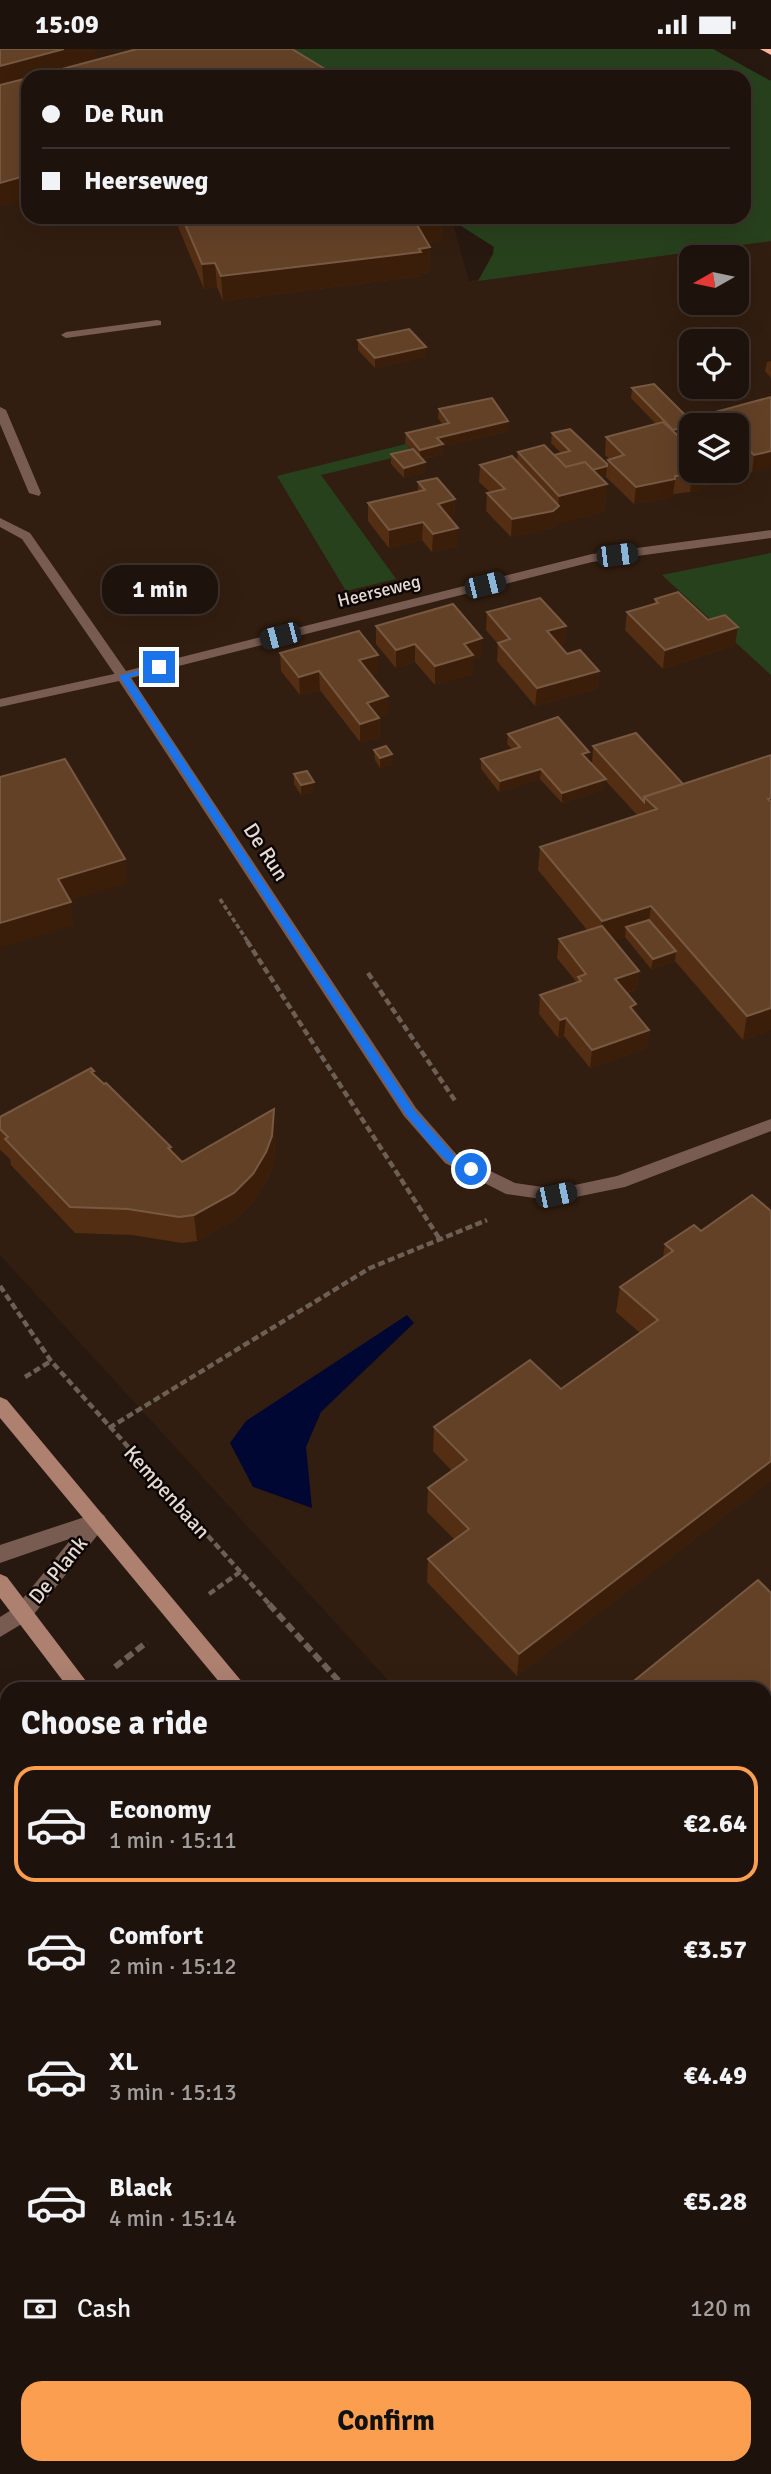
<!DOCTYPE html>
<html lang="en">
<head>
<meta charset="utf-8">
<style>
	:root { --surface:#1e130c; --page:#261c15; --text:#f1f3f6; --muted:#a19e9d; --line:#3c322d; --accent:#fb9e50 }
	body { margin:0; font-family:Signika,sans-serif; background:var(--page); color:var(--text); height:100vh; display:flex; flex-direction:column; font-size:26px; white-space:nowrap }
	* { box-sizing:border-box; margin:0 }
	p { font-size:23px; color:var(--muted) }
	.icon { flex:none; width:38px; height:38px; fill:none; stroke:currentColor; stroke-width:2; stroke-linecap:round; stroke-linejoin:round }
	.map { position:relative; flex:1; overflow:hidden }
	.sheet { position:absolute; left:0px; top:1633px; width:772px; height:793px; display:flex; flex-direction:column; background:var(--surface); border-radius:21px 21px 0 0; box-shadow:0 7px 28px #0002,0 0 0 2px var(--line) }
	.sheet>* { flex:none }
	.banner { position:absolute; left:21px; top:21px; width:730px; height:154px; border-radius:21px; box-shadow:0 7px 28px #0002,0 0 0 2px var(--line); display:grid; align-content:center; height:154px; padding:0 21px; background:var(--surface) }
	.needle { width:46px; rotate:261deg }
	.controls { position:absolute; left:679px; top:196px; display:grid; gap:14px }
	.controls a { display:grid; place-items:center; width:70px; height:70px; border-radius:14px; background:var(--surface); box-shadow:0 7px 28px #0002,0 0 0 2px var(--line); font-size:35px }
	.end { position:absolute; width:32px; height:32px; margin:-16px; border:9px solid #1a73e8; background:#fff; box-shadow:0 0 0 4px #fff }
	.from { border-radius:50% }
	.bubble { position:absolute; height:49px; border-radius:21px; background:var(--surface); box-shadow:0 7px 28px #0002,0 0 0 2px var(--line); font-size:23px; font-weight:800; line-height:49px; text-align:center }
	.car { position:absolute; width:21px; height:42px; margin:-21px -10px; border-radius:9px; box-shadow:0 0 5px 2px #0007; background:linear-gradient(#222 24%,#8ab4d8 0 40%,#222 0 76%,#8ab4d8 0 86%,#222 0) }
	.banner b { display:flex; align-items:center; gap:24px; height:66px; font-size:26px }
	.banner b+b { border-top:2px solid var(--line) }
	.banner i { width:18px; height:18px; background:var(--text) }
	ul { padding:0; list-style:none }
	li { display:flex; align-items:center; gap:21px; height:116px; margin:0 14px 10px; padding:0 7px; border:4px solid transparent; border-radius:21px }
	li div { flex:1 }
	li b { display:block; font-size:26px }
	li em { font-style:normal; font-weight:800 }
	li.on { border-color:var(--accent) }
	li>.icon { width:63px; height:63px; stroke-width:1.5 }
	h2 { padding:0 21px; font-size:32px; line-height:84px }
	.pay { display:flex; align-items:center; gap:18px; height:77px; padding:0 21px; font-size:26px }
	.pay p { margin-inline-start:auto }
	.action { display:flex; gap:14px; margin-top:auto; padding:14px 21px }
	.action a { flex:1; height:80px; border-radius:21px; background:var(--accent); color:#111; font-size:28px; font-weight:800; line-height:80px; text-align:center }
	.status { display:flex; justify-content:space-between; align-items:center; height:49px; padding:0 35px; background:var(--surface); direction:ltr }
	.status svg { height:19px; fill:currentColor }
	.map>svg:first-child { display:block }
	.built { fill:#321e10; fill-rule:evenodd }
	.green { fill:#28411d }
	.water { fill:#000732 }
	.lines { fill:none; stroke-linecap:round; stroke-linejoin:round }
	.path-far2 { stroke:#6c5f56; stroke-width:3.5; stroke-dasharray:5 2.5; stroke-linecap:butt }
	.path-far1 { stroke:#6c5f56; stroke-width:4.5; stroke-dasharray:7 3.5; stroke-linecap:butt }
	.path { stroke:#6c5f56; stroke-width:6; stroke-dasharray:9 4.5; stroke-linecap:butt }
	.service { fill:#785c52; fill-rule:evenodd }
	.minor { fill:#785c52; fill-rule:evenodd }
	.tertiary { fill:#785c52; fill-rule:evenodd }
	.secondary { fill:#ad8070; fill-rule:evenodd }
	.motorway { fill:#fab49c; fill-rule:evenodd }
	.wall { fill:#532e13 }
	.shaded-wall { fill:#3b1e09 }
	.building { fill:#634127; stroke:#775942; stroke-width:2 }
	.route { fill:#1a73e8 }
	.labels { text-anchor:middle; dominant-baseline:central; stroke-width:5; stroke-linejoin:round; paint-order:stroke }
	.far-street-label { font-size:18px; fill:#e6dbd4; stroke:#0c0604 }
	.street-label { font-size:21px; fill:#e6dbd4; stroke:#0c0604 }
</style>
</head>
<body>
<div class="status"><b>15:09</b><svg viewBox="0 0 49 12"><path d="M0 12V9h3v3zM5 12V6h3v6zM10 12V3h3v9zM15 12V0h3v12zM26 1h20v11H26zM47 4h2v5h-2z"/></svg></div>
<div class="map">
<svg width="771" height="2425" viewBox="0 0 771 2425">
	<rect width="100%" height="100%" fill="#281910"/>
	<!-- built -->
	<path class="built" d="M0 0H262L28 28V168H451L469 232 771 184V2073L765 2065V1640H396L0 1206ZM691 208H737V254H691ZM691 292H737V338H691ZM691 376H737V422H691Z"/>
	<!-- green -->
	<g class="green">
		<path d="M213 0H713L771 32V192L478 232 493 205 494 198 447 168H744V28H302Z"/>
		<path d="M406 395 413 404 321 426 396 530 346 542 277 427Z"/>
		<path d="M771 504V626L662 526Z"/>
	</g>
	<!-- water -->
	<path class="water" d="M407 1266 414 1274 321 1363 306 1398 312 1459 253 1438 230 1394 246 1372Z"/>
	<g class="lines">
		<!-- path-far2 -->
		<path class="path-far2" d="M220 850 248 893"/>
		<!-- path-far1 -->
		<g class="path-far1">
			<path d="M247 892 439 1189"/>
			<path d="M368 924 456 1053"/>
			<path d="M0 1237 51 1312 271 1557"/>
			<path d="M25 1328 51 1312"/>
			<path d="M109 1379 370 1219 487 1171"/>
			<path d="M209 1545 240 1523"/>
		</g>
		<!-- path -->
		<g class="path">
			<path d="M269 1555 346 1640"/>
			<path d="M115 1618 147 1593"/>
			<path d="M0 1689 7 1687"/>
			<path d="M765 2103 771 2110"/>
		</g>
		<!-- service -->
		<g class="service">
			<path d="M157 271 161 272V276L66 289 61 286 66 283Z"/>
			<path d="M0 358 6 361 41 444 39 447 29 444 0 375Z"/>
			<path d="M7 2245V2273L0 2275V2247Z"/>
			<path d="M127 2418H158L155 2425H124Z"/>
		</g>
		<!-- minor -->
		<path class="minor" d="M123 623 130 627 416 1059 457 1106 515 1134 556 1140 617 1127 771 1070V1082L625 1138 556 1152 506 1145 445 1114 404 1067 119 632 0 658V650Z"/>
		<!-- tertiary -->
		<g class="tertiary">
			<path d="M0 469 30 484 126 622 592 505 771 481V489L592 513 123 631 118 630 22 490 0 478Z"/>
			<path d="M97 1464 104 1466 107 1472 104 1478 30 1570 0 1588V1568L16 1558 72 1489 0 1514V1496Z"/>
		</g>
		<!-- secondary -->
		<g class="secondary">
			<path d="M0 1348 7 1351 248 1640H225L0 1369Z"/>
			<path d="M0 1525 7 1528 92 1640H69L0 1549Z"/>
			<path d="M765 2242 771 2244V2273L765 2271Z"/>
			<path d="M699 2418H727L730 2425H702Z"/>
		</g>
		<!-- motorway -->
		<path class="motorway" d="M760 0H771V6Z"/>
	</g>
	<!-- wall -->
	<g class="wall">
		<path d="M174 168H442L441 192 427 194 430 198 429 223 421 224V227L223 252 217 238 204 240Z"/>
		<path d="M358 291 426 308 375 319 358 301Z"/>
		<path d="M771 312V329L765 322 767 313Z"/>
		<path d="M691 327V338H718V341L700 346 690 337Z"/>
		<path d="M632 339 691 376V387L681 389 724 431 690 443 674 445 673 448 634 455 606 428V427L601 429 607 435 604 463 557 475 552 479 511 488 486 462 487 444 490 443 479 433 480 416 517 413 518 403 554 406 561 404 551 394 552 384 607 415 608 411 609 410 605 406 606 388 656 375 631 349Z"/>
		<path d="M771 348 752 424 737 410V376H706L708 365Z"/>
		<path d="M439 360 508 382 443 397V405L422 410 425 423 404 429 391 415V405L411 400 405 394 406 384 443 376 438 369Z"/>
		<path d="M418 433 455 450 454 468 450 469 458 497 432 503 422 491 389 499 368 472V454L418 442Z"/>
		<path d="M655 550 708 571 738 578 735 596 663 620 625 581 627 563 654 555Z"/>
		<path d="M487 563 566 577 564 595 560 596 567 605 599 622 597 640 535 657 497 612 498 595 486 581Z"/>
		<path d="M376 577 481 607 473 610V625L435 636 415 613 396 619 376 595Z"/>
		<path d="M280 604 378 624 371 626 388 666 379 668 380 688 360 693 320 641 300 646 281 622Z"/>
		<path d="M636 684 771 981 743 991 675 912 651 920 625 888 613 891 639 922 637 940 627 944 635 964 649 981 646 999 590 1019 564 987 558 989 539 965 540 946 577 934 557 909 559 890 588 882 538 821 540 798 637 766 605 731 604 740 562 754 540 730 499 743 481 720V710L512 700 507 695 508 685 589 703 588 711 592 715 593 697Z"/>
		<path d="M374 701 392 705V716L380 719 375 711Z"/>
		<path d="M294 725 314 733V743L301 746 294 735Z"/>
		<path d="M95 1027 171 1098 172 1103 182 1113 275 1086 274 1113 268 1129 255 1151 236 1170 197 1192 182 1194 132 1186 75 1184 11 1116 10 1110 0 1101V1068Z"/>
		<path d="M771 1162V1431L517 1627 427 1533 428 1510 455 1491 427 1463 428 1439 452 1422 433 1402 434 1378 561 1340 640 1284 616 1263 620 1238 663 1208 665 1195 701 1182Z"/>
		<path d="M771 1772V1939L765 1932V1778Z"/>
		<path d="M7 1852V2049L0 2039V1857Z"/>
		<path d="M257 2418H515L520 2425H262Z"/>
	</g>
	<!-- shaded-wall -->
	<g class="shaded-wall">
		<path d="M64 0H95L96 12 36 28H28V30L0 38V17Z"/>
		<path d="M28 126V150L0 158V134Z"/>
		<path d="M442 168 441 192 413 196 414 171Z"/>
		<path d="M430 198 429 223 421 224V227L223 252 221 227Z"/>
		<path d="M215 214 217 238 204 240 202 215Z"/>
		<path d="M426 298V308L375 319V309Z"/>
		<path d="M701 338H718V341L700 346Z"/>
		<path d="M508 372V382L443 397V405L420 410V401L437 389Z"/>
		<path d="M691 377V387L672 391 673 381Z"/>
		<path d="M771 402V418L752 424 754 406Z"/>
		<path d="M425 413V423L404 429V419Z"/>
		<path d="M607 417 606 427 573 436 574 426Z"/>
		<path d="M703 422H725L724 431 690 443 692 426Z"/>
		<path d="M675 430 673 448 634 455 636 438Z"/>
		<path d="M607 435 604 463 557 475 559 447Z"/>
		<path d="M455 450 454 468 437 472 438 455Z"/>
		<path d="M559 457 557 475 552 479 511 488 512 470Z"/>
		<path d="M423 473 422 491 389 499V481Z"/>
		<path d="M458 479V497L432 503 433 485Z"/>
		<path d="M566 577 564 595 546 600 547 582Z"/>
		<path d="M738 578 735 596 663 620 665 601Z"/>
		<path d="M482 589 481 607 473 610V625L435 636V617L464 595Z"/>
		<path d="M415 595V613L396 619V601Z"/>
		<path d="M378 606V624L359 629V611Z"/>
		<path d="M319 622 320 641 300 646 299 628Z"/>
		<path d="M599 622 597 640 535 657 537 639Z"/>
		<path d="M388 647V666L367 672V654Z"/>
		<path d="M379 669 380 688 360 693V675Z"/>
		<path d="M589 703 588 714 582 705Z"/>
		<path d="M392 705V716L380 719V709Z"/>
		<path d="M541 720 540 730 499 743 500 732Z"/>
		<path d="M606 730 604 740 562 754V744Z"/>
		<path d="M314 733V743L301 746V736Z"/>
		<path d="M125 810 128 834 62 854 58 830Z"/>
		<path d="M71 853 74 876 0 899V874Z"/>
		<path d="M651 857 648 881 626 878 625 888 599 895 602 872Z"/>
		<path d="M676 902 675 912 651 920 653 910Z"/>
		<path d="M639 922 637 940 613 948 615 930Z"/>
		<path d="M636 955 634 974 630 958Z"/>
		<path d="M771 959V981L743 991 747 967Z"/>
		<path d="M566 969 564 987 558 989 560 971Z"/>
		<path d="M649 981 646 999 590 1019 592 1001Z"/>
		<path d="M274 1060 275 1086 274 1113 268 1129 255 1151 236 1170 197 1192 194 1166Z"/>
		<path d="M771 1412V1431L517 1627 519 1605Z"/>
		<path d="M771 1730V1743L765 1748V1736Z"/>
	</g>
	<!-- building -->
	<g class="building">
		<path d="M0 0H64L0 17Z"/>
		<path d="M137 0H292L338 28H32Z"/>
		<path d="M28 29V126L0 134V36Z"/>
		<path d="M182 168H442L414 171 430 198 419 200 421 203 221 227 215 214 202 215Z"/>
		<path d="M409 280 426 298 375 309 358 291Z"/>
		<path d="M654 335 695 376 673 381 632 339Z"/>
		<path d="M771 348V402L754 406 737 390V376H721L708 365Z"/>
		<path d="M492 349 508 372 437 389 443 395 420 401 406 384 449 374 439 360Z"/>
		<path d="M663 373 688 396 691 395V422H703L692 426 675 427V430L636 438 608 411 624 406 606 388Z"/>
		<path d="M570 380 607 415V417L593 421 585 413 566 418 554 406 570 402 552 384Z"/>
		<path d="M544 396 566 418 585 413 607 435 559 447 518 403Z"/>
		<path d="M413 400 425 413 404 419 391 405Z"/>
		<path d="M512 407 559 457 553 462 512 470 487 444 505 440 480 416Z"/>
		<path d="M437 429 455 450 438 455 458 479 433 485 423 473 389 481 368 454 425 441 418 433Z"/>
		<path d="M678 543 708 571 725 566 738 578 665 601 627 563 658 554 655 550Z"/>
		<path d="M540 549 566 577 547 582 567 605 580 601 599 622 537 639 498 594 510 590 487 563Z"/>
		<path d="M453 555 482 589 464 595 473 606 435 617 415 595 396 601 376 577Z"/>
		<path d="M359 582 378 606 359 611 388 647 367 654 379 669 360 675 319 622 299 628 280 604Z"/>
		<path d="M558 668 589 703 582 705 606 730 562 744 541 720 500 732 481 710 520 698 508 685Z"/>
		<path d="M636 684 683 735 644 748V753L593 697Z"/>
		<path d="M386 697 392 705 380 709 374 701Z"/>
		<path d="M771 706V749L768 750 771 753V959L747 967 651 857 602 872 540 798 657 760 644 748Z"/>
		<path d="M65 710 125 810 58 830 71 853 0 874V728Z"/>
		<path d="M307 722 314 733 301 736 294 725Z"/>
		<path d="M649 871 676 902 653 910 626 878Z"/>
		<path d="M602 877 639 922 615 930 636 955 630 958 649 981 592 1001 566 969 560 971 540 946 581 932 578 928 586 925 559 890Z"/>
		<path d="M91 1019 94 1022 91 1023 104 1035 106 1034 171 1098 168 1099 182 1113 274 1060 272 1087 266 1103 253 1125 234 1144 194 1166 179 1168 128 1160 70 1158 5 1090 8 1088 0 1080V1068Z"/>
		<path d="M752 1146 771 1162V1412L519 1605 428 1510 469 1480 428 1439 467 1411 434 1378 530 1311 561 1340 658 1271 620 1238 673 1202 665 1195 694 1176 701 1182Z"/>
		<path d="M758 1531 771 1544V1730L765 1736V1640H624Z"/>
		<path d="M771 1772V1912L765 1906V1778Z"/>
		<path d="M7 1852V2044L0 2034V1857Z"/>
		<path d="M261 2418H515L520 2425H265Z"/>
	</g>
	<!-- route -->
	<path class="route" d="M159 616 162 620 129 628 414 1061 455 1107 475 1117V1123C450 1126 422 1084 406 1066L119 627Z"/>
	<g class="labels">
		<!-- far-street labels -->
		<g class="far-street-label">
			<text transform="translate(379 542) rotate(-14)">Heerseweg</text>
		</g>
		<!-- street labels -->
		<g class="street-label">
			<text transform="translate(266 803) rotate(57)">De Run</text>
			<text transform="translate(167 1443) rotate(48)">Kempenbaan</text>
			<text transform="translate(58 1521) rotate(-51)">De Plank</text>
		</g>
	</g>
</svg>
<div class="controls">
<a><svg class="needle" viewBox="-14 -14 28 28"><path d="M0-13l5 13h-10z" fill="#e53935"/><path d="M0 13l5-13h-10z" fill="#a19e9d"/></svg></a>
<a><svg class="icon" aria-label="locate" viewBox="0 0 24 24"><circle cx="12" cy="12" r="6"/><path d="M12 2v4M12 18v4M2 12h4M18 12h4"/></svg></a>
<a><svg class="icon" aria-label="layers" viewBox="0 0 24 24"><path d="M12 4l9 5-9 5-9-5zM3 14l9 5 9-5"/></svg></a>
</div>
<i class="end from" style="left:471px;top:1120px"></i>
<i class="end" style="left:159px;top:618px"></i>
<div class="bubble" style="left:102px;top:516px;width:116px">1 min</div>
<i class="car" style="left:617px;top:506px;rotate:83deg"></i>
<i class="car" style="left:485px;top:536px;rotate:76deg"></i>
<i class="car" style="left:280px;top:587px;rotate:255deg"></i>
<i class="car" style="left:556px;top:1146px;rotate:78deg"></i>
<div class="banner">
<b><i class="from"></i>De Run</b>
<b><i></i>Heerseweg</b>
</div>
<section class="sheet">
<h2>Choose a ride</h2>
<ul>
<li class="on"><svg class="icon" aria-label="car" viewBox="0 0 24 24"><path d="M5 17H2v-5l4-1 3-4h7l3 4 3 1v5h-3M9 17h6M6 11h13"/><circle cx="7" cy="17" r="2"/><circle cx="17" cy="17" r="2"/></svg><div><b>Economy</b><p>1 min · 15:11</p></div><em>€2.64</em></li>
<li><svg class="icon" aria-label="car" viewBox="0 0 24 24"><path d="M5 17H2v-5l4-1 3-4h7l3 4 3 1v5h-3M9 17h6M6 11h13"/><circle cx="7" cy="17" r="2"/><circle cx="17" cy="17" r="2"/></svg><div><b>Comfort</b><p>2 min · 15:12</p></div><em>€3.57</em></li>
<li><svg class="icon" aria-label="car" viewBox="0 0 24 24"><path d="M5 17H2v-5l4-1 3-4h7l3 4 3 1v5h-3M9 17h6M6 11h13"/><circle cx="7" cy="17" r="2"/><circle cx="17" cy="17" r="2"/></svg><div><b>XL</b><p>3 min · 15:13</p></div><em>€4.49</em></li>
<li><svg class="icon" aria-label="car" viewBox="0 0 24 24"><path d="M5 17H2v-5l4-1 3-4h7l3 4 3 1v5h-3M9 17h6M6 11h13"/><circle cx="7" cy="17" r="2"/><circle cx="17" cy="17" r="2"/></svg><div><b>Black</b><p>4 min · 15:14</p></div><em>€5.28</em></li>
</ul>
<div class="pay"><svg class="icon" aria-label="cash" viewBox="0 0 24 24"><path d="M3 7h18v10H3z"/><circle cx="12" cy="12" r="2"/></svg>Cash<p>120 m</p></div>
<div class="action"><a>Confirm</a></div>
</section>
</div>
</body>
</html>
